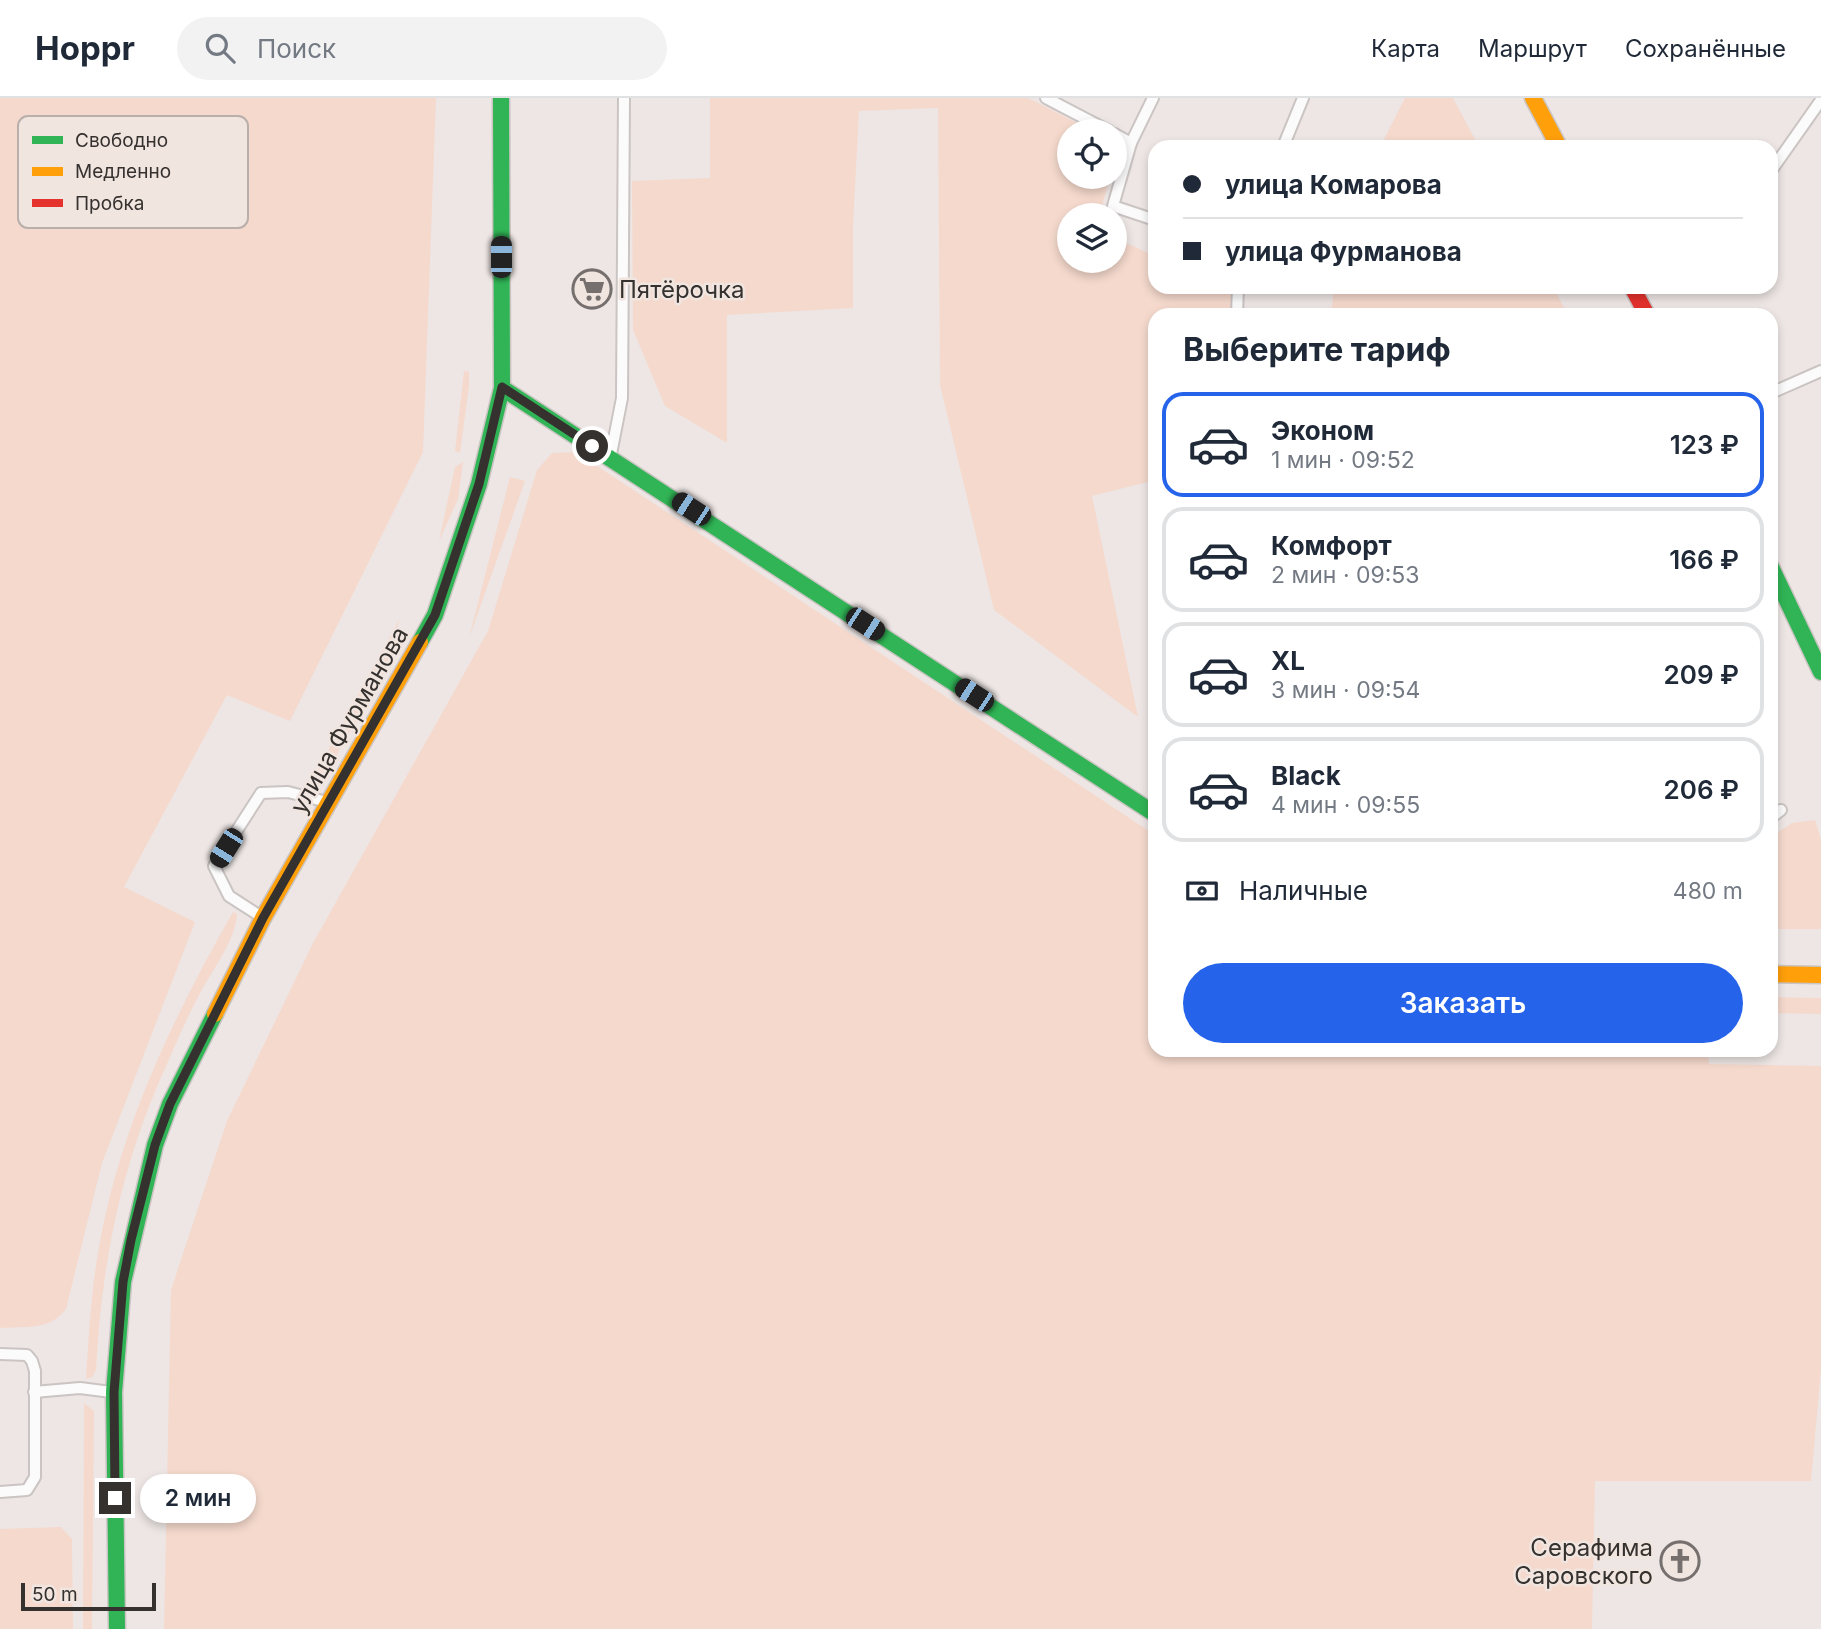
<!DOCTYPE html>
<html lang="ru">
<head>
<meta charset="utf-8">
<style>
	:root { --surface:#fff; --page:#f2f2f3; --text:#1f2937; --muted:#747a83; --line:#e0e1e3; --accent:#2563eb }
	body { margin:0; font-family:Inter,sans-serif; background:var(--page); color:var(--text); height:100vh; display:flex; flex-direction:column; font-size:26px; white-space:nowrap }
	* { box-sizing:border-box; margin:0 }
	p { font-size:23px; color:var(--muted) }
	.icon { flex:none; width:38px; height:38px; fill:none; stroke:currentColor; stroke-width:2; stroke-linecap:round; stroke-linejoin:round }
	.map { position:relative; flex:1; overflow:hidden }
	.sheet { position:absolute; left:1148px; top:210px; width:630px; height:749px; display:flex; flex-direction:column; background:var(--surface); border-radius:21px; box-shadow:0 4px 10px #0003 }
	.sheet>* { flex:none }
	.hud { position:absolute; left:1148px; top:42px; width:630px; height:154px; border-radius:21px; box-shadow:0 4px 10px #0003; display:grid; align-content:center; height:154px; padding:0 35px; background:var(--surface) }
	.controls { position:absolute; left:1057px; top:21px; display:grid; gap:14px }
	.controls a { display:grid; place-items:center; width:70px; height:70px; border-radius:50%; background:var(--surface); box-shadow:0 4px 10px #0003; font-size:35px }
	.scale { position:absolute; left:21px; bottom:18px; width:135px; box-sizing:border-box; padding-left:7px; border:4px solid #35312f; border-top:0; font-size:19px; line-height:24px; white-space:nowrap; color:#35312f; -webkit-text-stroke:5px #f1e5e0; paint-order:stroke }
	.end { position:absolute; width:32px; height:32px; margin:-16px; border:9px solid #35312f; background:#fff; box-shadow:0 0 0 4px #fff }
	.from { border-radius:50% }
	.bubble { position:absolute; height:49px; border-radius:24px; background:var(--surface); box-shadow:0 4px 10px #0003; font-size:23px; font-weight:600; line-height:49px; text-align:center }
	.car { position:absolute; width:21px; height:42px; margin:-21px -10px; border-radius:9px; box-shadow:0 0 5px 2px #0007; background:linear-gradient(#222 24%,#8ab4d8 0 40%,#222 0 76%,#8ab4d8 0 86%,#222 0) }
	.hud b { display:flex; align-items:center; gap:24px; height:66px; font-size:26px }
	.hud b+b { border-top:2px solid var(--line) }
	.hud i { width:18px; height:18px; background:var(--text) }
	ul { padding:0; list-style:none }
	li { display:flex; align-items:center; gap:21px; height:105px; margin:0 14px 10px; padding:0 21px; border:4px solid var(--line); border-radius:21px }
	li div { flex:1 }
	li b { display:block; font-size:26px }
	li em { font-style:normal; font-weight:600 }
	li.selected { border-color:var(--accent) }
	li>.icon { width:63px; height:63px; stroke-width:1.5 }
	h2 { padding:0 35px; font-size:32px; line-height:84px }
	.pay { display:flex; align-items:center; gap:18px; height:77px; padding:0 35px; font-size:26px }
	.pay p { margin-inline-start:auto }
	.primary-button { display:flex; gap:14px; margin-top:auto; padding:14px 35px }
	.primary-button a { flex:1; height:80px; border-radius:42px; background:var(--accent); color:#fff; font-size:28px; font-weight:600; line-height:80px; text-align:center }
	header { display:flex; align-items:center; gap:42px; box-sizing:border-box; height:98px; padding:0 35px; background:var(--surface); border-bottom:2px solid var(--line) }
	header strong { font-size:33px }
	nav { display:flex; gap:38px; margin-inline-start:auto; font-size:24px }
	.search { width:490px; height:63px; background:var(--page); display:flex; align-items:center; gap:18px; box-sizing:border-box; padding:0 24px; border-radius:38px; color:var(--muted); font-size:26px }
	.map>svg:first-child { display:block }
	.green { fill:#f5d9cd }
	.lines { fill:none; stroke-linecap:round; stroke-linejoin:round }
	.lane-casing { stroke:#cac4c2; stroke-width:14 }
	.fast-casing { stroke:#cac4c2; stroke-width:19 }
	.slow-casing { stroke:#cac4c2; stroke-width:19 }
	.jam-casing { stroke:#cac4c2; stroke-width:19 }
	.lane { stroke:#fcfbfb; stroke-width:10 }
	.fast { stroke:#30b455; stroke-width:16 }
	.slow { stroke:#ff9f0a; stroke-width:16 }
	.jam { stroke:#e5322d; stroke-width:16 }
	.route { stroke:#35312f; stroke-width:9 }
	.labels { text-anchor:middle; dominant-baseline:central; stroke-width:5; stroke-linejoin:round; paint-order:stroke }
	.poi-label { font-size:24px; fill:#35312f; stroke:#f1e5e0; text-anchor:start }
	.street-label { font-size:24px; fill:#35312f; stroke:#f1e5e0 }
	.key { fill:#f1e5e0; stroke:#b9afab; stroke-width:2 }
	.key-label { font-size:19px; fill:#35312f }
</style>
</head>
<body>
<header>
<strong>Hoppr</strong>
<div class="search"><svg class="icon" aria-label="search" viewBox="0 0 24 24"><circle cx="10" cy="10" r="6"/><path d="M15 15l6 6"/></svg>Поиск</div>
<nav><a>Карта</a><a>Маршрут</a><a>Сохранённые</a></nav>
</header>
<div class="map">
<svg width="1821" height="1531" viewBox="0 0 1821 1531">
	<rect width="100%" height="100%" fill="#ede6e4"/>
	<!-- green -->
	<g class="green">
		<path d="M0 0H436L423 354 290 623 227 597 124 789 195 824 102 1065 66 1211C50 1233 25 1228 0 1230Z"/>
		<path d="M710 0H1028L1093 33H1069V79H1110L1101 111 1102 117H1069V163H1115V140L1155 158V189H1236L1232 217H1155V382L1092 398 1138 619 994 512 940 287 938 10 859 13 853 127V210L727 217V345L665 308 633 232 632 83 710 80Z"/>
		<path d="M1405 0H1453L1479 49H1380Z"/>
		<path d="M1334 189H1553L1568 217H1331Z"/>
		<path d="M464 273 469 274V288L460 355 455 353Z"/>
		<path d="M576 354 1155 737V952H1708L1709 966 1821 968V1271L1811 1383H1595L1592 1531H164L171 1192 227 1023 313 845 488 533 537 372 552 355Z"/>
		<path d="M463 364 458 401 439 443 455 369Z"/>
		<path d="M510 379 525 383 469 540Z"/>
		<path d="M399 522 392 558 388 568 322 682 316 687 309 688Z"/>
		<path d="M1815 722 1821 742V831H1771V739L1792 725Z"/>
		<path d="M233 814 237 816C236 842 211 874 199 897 184 925 172 955 159 984 119 1076 101 1173 96 1272L92 1279 86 1281C89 1237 91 1193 99 1149 120 1030 173 919 233 814Z"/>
		<path d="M1771 899 1821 900V916L1771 915Z"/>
		<path d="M84 1305 94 1313 92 1531H83Z"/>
		<path d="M61 1429 72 1441 73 1531H0V1431Z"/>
	</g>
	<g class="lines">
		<!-- lane casing -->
		<g class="lane-casing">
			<g id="lane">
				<path d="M1046 0 1109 33"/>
				<path d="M1115 36 1131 45 1113 108 1155 122"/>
				<path d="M1131 45 1153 0"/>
				<path d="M1283 49 1303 0"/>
				<path d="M1771 73 1821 2"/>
				<path d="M1237 217 1238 189"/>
				<path d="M1771 295 1821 273"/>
				<path d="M611 356 622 300 624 0"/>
				<path d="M1771 720 1781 712"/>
				<path d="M260 818 229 798 214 768 261 695 288 694 327 704"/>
				<path d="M0 1256 27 1257 32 1263 35 1273V1379L27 1392 0 1394"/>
				<path d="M34 1294 80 1290 111 1294"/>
			</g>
		</g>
		<!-- fast casing -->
		<g class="fast-casing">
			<g id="fast">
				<path d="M502 290 1155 716"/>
				<path d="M1771 469 1821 574"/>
				<path d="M420 544 435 517 479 386 502 290 501 0"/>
				<path d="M117 1531 114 1294 123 1184 155 1047 170 1006 215 916"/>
			</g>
		</g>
		<!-- slow casing -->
		<g class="slow-casing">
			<g id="slow">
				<path d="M1533 0 1559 49"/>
				<path d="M1771 876 1821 877"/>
				<path d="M215 916 263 820 420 544"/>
			</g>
		</g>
		<!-- jam casing -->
		<g class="jam-casing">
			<path id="jam" d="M1632 189 1647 217"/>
		</g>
		<!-- lane -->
		<use href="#lane" class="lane"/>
		<!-- fast -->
		<use href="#fast" class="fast"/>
		<!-- slow -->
		<use href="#slow" class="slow"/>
		<!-- jam -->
		<use href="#jam" class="jam"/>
	</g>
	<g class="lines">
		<!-- route -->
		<path class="route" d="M115 1400 114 1294 123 1184 131 1142 155 1047 170 1006 263 820 435 517 479 386 502 289 592 348"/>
	</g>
	<!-- icons -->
	<defs>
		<g id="supermarket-ring" transform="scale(2.0125)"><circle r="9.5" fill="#f1e5e0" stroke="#75706e" stroke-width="1.5"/><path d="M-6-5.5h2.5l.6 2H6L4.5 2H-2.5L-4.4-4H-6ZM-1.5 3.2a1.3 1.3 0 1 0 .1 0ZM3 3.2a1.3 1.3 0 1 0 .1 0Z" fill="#75706e"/></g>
		<g id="church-ring" transform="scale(2.0125)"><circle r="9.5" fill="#f1e5e0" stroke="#75706e" stroke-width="1.5"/><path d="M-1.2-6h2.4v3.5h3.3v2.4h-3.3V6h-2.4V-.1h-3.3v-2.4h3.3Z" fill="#75706e"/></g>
	</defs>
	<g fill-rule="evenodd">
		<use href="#supermarket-ring" x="592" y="191"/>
		<use href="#church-ring" x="1680" y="1463"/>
	</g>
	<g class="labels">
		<!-- poi labels -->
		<g class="poi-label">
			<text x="619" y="191">Пятёрочка</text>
			<text x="1653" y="1449" text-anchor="end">Серафима<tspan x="1653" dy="28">Саровского</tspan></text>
		</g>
		<!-- street labels -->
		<g class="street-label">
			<text transform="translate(349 622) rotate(-60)">улица Фурманова</text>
		</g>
	</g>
	<!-- legend -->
	<rect x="18" y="18" width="230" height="112" rx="10" class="key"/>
	<rect x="32" y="38" width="31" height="8" fill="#30b455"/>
	<rect x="32" y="69" width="31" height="9" fill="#ff9f0a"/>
	<rect x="32" y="101" width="31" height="8" fill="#e5322d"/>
	<g class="key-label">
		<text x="75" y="49">Свободно</text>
		<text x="75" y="80">Медленно</text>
		<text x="75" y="112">Пробка</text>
	</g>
</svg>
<div class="controls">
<a><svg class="icon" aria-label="locate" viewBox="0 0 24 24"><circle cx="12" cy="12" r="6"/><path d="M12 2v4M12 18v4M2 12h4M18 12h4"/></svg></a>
<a><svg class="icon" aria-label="layers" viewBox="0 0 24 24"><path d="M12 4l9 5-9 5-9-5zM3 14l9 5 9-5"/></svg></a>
</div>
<div class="scale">50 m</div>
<i class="end from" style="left:592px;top:348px"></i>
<i class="end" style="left:115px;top:1400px"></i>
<div class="bubble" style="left:140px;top:1376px;width:116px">2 мин</div>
<i class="car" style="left:501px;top:159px;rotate:0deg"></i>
<i class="car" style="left:691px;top:411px;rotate:303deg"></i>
<i class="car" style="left:865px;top:526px;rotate:123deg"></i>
<i class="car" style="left:974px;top:597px;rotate:303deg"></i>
<i class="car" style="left:226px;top:750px;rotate:212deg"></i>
<div class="hud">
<b><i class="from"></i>улица Комарова</b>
<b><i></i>улица Фурманова</b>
</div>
<section class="sheet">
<h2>Выберите тариф</h2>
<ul>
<li class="selected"><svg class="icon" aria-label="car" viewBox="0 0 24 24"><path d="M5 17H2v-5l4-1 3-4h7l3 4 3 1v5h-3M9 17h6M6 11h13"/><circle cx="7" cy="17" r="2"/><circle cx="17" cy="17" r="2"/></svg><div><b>Эконом</b><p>1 мин · 09:52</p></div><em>123 ₽</em></li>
<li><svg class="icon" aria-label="car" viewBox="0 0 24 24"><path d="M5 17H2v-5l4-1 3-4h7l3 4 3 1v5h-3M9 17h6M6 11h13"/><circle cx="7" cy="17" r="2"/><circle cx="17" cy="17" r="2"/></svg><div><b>Комфорт</b><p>2 мин · 09:53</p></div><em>166 ₽</em></li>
<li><svg class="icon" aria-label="car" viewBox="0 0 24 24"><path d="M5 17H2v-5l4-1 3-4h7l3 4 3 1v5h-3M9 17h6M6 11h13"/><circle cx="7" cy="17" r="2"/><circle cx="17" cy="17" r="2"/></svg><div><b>XL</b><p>3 мин · 09:54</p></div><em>209 ₽</em></li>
<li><svg class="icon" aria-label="car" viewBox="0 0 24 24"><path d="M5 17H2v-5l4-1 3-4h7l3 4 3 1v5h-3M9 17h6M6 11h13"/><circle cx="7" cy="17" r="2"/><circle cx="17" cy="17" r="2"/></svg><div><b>Black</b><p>4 мин · 09:55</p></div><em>206 ₽</em></li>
</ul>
<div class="pay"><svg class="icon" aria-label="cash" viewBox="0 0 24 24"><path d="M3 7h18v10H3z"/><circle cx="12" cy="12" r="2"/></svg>Наличные<p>480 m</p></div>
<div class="primary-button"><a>Заказать</a></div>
</section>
</div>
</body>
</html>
